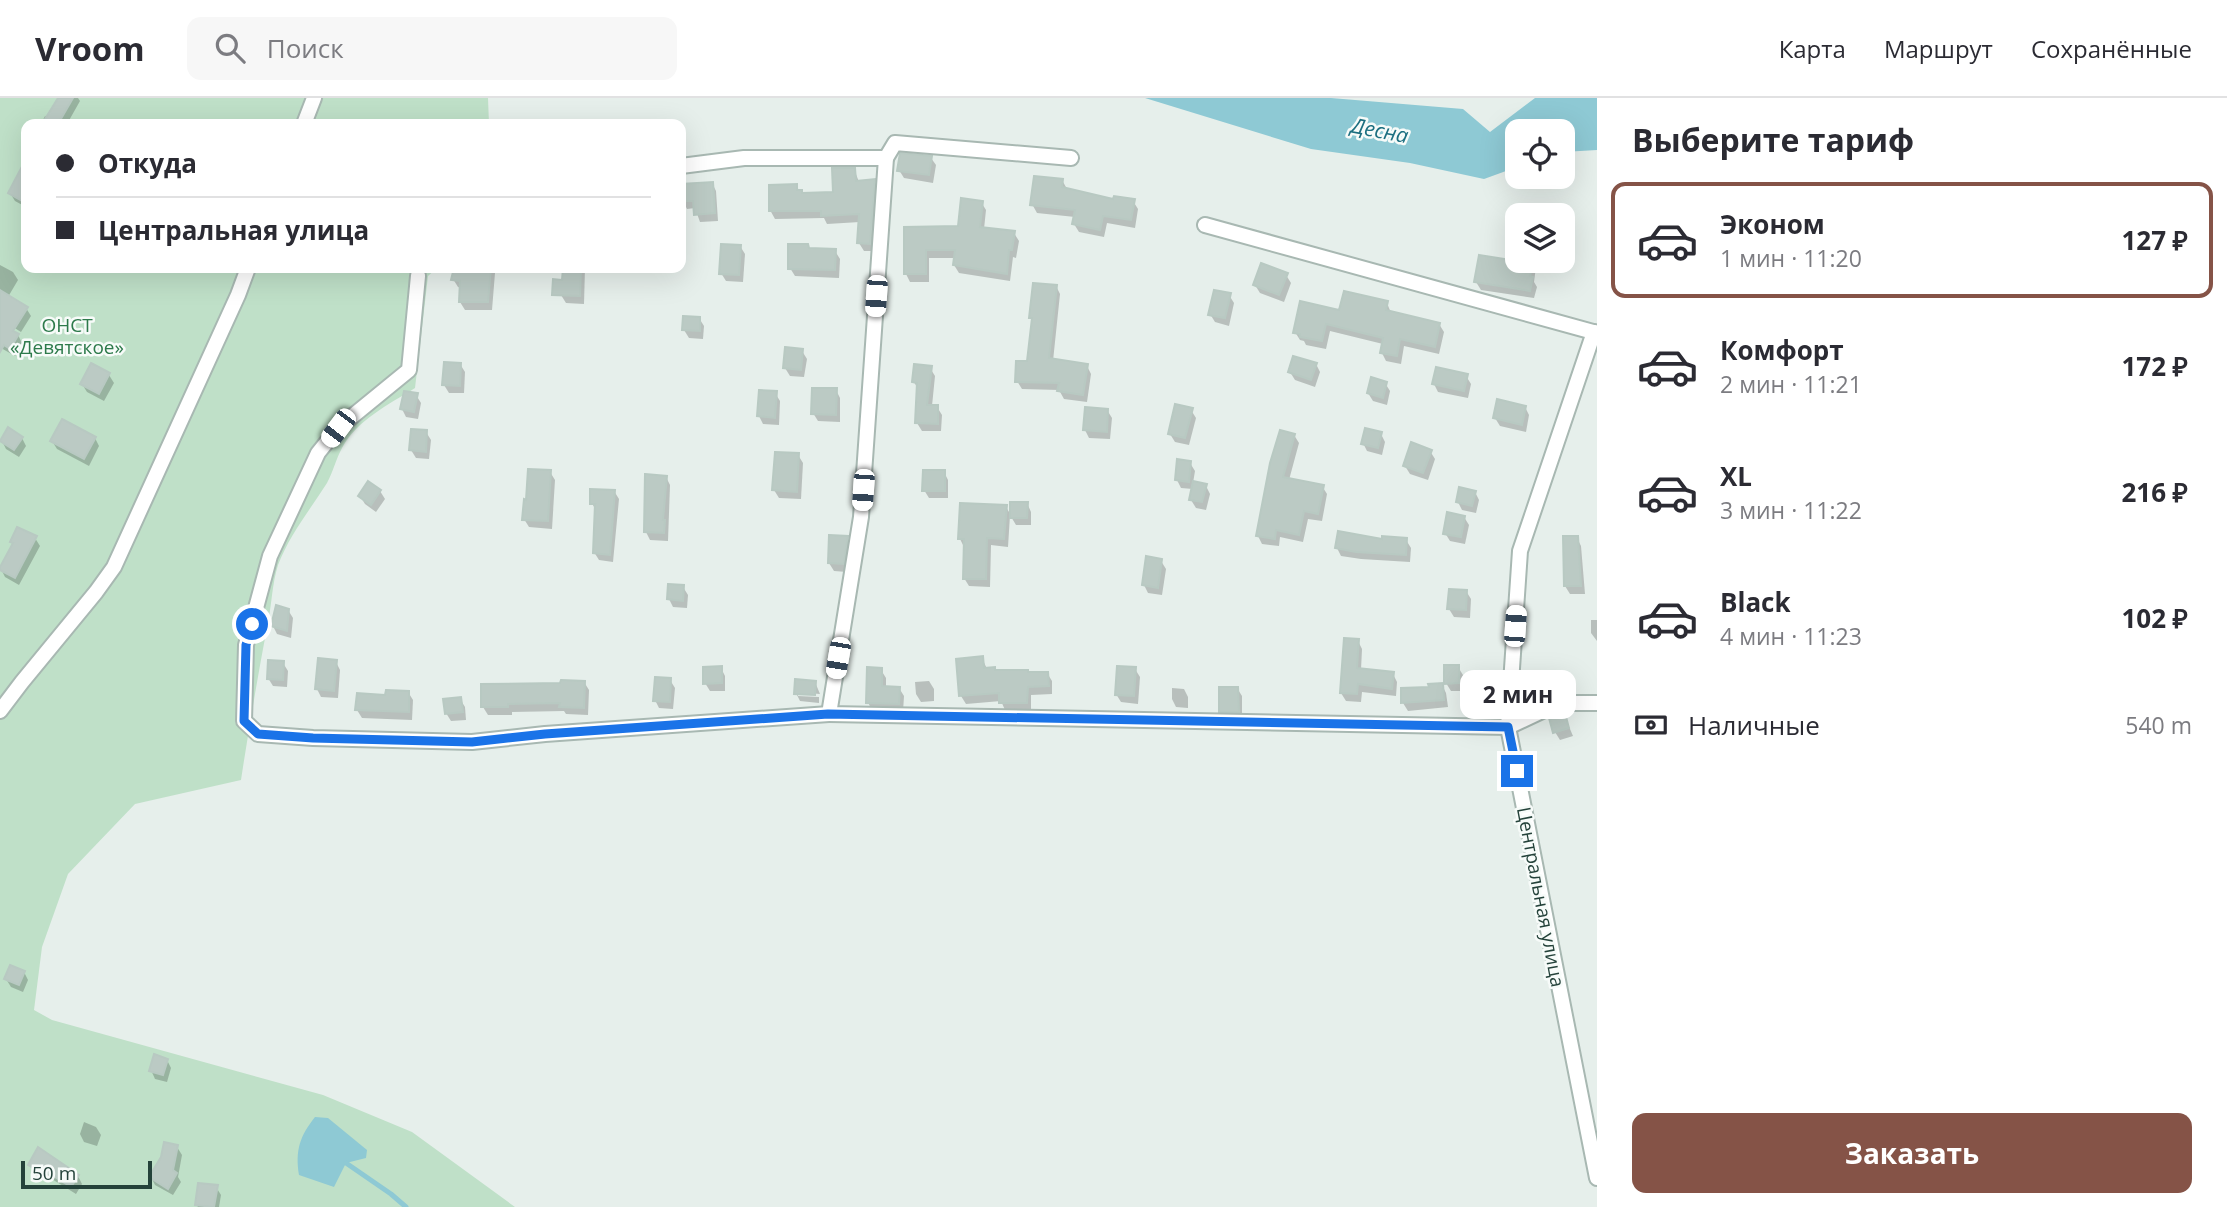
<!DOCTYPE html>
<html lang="ru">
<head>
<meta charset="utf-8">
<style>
	:root { --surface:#fff; --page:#f7f7f7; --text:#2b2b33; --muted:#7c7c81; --line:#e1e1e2; --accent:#855347 }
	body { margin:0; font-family:"Open Sans",sans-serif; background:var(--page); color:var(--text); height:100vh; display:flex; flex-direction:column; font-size:26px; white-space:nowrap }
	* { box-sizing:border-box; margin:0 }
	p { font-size:23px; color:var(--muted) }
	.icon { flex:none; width:38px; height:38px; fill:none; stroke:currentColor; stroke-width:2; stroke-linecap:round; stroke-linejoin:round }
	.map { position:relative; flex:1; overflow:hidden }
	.side { display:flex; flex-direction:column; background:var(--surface); width:630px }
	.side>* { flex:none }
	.guide { position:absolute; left:21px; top:21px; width:665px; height:154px; border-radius:14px; box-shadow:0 7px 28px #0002; display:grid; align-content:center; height:154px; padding:0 35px; background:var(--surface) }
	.buttons { position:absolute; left:1505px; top:21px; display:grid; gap:14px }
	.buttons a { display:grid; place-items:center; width:70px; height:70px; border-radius:14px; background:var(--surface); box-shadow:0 7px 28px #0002; font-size:35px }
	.scale { position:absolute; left:21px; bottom:18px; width:131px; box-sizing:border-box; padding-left:7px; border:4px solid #24423a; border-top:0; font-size:19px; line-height:24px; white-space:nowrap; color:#24423a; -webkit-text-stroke:5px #f7fbf9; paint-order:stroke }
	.end { position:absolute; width:32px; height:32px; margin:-16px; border:9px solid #1a73e8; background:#fff; box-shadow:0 0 0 4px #fff }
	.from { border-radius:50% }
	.bubble { position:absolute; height:49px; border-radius:14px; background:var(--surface); box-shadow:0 7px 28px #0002; font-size:23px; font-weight:700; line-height:49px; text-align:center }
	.car { position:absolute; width:21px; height:42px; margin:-21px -10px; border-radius:9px; box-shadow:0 0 5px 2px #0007; background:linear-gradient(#fff 24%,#345 0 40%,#fff 0 76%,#345 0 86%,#fff 0) }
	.guide b { display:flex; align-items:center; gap:24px; height:66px; font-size:26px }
	.guide b+b { border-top:2px solid var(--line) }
	.guide i { width:18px; height:18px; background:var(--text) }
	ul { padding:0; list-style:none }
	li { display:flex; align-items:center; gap:21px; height:116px; margin:0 14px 10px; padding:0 21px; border:4px solid transparent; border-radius:14px }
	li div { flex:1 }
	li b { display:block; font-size:26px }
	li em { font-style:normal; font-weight:700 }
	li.active { border-color:var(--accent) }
	li>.icon { width:63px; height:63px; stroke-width:1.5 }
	h2 { padding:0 35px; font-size:32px; line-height:84px }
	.pay { display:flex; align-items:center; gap:18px; height:77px; padding:0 35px; font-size:26px }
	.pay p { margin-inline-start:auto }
	.primary-button { display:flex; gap:14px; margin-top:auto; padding:14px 35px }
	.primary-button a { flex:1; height:80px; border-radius:14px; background:var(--accent); color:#fff; font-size:28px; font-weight:700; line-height:80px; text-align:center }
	header { display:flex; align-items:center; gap:42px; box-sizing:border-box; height:98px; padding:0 35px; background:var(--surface); border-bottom:2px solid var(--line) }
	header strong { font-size:33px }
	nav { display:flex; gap:38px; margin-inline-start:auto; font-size:24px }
	.search { width:490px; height:63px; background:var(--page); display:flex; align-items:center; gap:18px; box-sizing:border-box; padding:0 24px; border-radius:14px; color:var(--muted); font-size:26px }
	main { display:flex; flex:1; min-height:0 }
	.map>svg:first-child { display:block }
	.green { fill:#bfe0c8 }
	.water { fill:#8ec9d4 }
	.shadow { fill:#0003 }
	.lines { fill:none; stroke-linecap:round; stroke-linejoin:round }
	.stream { stroke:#8ec9d4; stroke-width:5 }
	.building { fill:#bbcac4; stroke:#b8c9c2; stroke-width:2 }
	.minor-casing { stroke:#a8b8b2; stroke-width:18 }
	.minor { stroke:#fff; stroke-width:14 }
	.route { stroke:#1a73e8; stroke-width:9 }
	.labels { text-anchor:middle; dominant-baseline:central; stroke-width:5; stroke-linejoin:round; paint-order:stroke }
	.park-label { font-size:19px; fill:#2d7a4b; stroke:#f7fbf9 }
	.street-label { font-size:19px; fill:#24423a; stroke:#f7fbf9 }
	.water-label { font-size:21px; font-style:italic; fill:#1c6f80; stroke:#f7fbf9 }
</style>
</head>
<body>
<header>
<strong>Vroom</strong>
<div class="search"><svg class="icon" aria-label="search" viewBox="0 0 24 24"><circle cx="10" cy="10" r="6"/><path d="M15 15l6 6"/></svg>Поиск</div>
<nav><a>Карта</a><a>Маршрут</a><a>Сохранённые</a></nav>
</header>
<main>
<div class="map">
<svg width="1597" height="1109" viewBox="0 0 1597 1109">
	<rect width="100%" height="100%" fill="#e6efeb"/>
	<!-- green -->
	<path class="green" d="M0 0H488L489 26H26V170H437L428 178 415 290C388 307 357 322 342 350 336 361 333 374 327 385 310 412 290 436 278 467 272 486 272 505 268 524 258 577 249 629 241 682L135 706 68 776 42 849 34 912 52 922 323 997 412 1034 515 1109H0Z"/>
	<!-- water -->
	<g class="water">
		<path d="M1145 0H1331L1463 11 1490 34 1535 0H1597V52L1563 54V33H1517V69L1484 81 1410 65 1311 51Z"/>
		<path d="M315 1019 328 1020 367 1052 366 1060 346 1065 334 1089 299 1077C295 1052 300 1038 315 1019Z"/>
	</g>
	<!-- shadow -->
	<g class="shadow">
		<path d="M60 0H78L80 3 67 26H41L45 18 48 20Z"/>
		<path d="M931 60 936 67 933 85 904 80 899 72Z"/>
		<path d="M26 66V109L15 103 10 95Z"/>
		<path d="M854 71 859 84 874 83 878 91 874 153H864L859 145 860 124 827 126 824 120 775 121 770 112 796 88 803 97 835 95Z"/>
		<path d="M1062 82 1067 91 1114 103H1133L1138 111 1135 130 1107 125 1104 139 1079 134 1074 126 1075 119 1037 115 1032 106Z"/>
		<path d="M712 85 716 93 718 123 700 124 695 110 687 111 683 103Z"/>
		<path d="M981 104 986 112 984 131 1014 135 1019 143 1016 160 1013 159 1010 183 959 175 954 167 955 160H929V184H910L906 176 905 130H959Z"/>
		<path d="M740 148 745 156 743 184 726 183 721 175Z"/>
		<path d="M810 152 835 153 840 161 839 180 795 178 790 170Z"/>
		<path d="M1517 159V163H1532L1536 169 1534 184 1537 189 1534 200 1481 192 1476 184 1514 163Z"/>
		<path d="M0 167 13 174 18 182 8 199 26 210 31 218 21 234 5 224 0 207Z"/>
		<path d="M456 170H491L495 175 492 212H465L460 204 462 190 458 189 453 181Z"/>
		<path d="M565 170H585L584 206 566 205 561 197Z"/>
		<path d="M1286 177 1291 185 1284 204 1260 195 1255 187Z"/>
		<path d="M1056 188 1060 196 1053 263 1087 268 1091 276 1087 304 1064 301 1059 292 1022 291 1017 283 1028 265 1033 224 1031 219Z"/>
		<path d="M1229 197 1234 205 1229 228 1215 224 1210 216Z"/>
		<path d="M1387 205 1391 215 1439 226 1444 234 1439 256 1404 248 1401 266 1386 263 1382 255 1383 246 1330 233 1326 251 1306 247 1304 243 1300 242 1295 234 1341 214Z"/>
		<path d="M699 220 704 228 703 241 689 240 684 232Z"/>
		<path d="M0 236 18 237 22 245 15 258 1 250Z"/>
		<path d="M802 253 807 261 804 279 790 278 785 270Z"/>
		<path d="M460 266 465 274 464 295H449L444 287Z"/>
		<path d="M1316 266 1320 274 1315 289 1295 282 1290 274Z"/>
		<path d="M930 270 935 278 932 308 937 309 942 317 941 333H922L917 325 918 291 914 284Z"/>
		<path d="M109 277 114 285 104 303 87 294 82 286Z"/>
		<path d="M1466 278 1471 286 1468 300 1438 294 1434 286Z"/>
		<path d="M1385 285 1390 293 1387 307 1373 303 1368 295Z"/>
		<path d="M836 292 840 300V324L818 323 813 315Z"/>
		<path d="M775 295 780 303 779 327 763 326 759 318Z"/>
		<path d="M416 297 421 305 418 321 406 319 402 311Z"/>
		<path d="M1525 309 1529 317 1526 334 1500 328 1495 320Z"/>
		<path d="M1107 312 1112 320 1110 341 1089 340 1085 332Z"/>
		<path d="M1191 312 1196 320 1189 347 1175 344 1170 336Z"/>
		<path d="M426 334 431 342 429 361 416 360 411 352Z"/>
		<path d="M1381 336 1385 344 1382 357 1367 353 1363 345Z"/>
		<path d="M1294 337 1299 345 1289 382 1322 388 1327 396 1322 423 1308 421 1303 444 1280 439 1279 448 1262 446 1258 438Z"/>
		<path d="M22 340 26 348 19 359 6 351 2 343Z"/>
		<path d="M95 340 99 348 89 368 57 351 52 343Z"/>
		<path d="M1430 353 1435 361 1428 382 1410 376 1405 368Z"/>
		<path d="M798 357 803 365 801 401 779 400 774 392Z"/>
		<path d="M1190 365 1195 373 1193 385 1206 388 1210 396 1206 412 1196 410 1191 402 1193 391 1181 390 1177 382Z"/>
		<path d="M550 374 555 382 552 431 529 429 524 421Z"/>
		<path d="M944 374 948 382V400H929L924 392Z"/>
		<path d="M666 379 670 387 668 443 650 442 646 434Z"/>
		<path d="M380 393 385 401 376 414 365 406 360 398Z"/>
		<path d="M614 393 619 401 613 464 599 462 594 454 596 413 592 405Z"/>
		<path d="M1475 394 1479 402 1476 415 1462 412 1458 404Z"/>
		<path d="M1027 405 1031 414V427H1016L1010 417 1008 449 991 447 990 489 969 488 964 480V449L960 441 1006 409 1012 419Z"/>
		<path d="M1464 419 1469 427 1465 446 1450 443 1445 435Z"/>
		<path d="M35 440 40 448 19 487 5 479 1 471 14 447 12 444Z"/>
		<path d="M847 440 851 448 847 474 834 473 829 465Z"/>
		<path d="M1577 440 1581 448 1585 496H1570L1565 488Z"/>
		<path d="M1406 442 1411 450 1410 464 1361 461 1341 458 1337 450Z"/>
		<path d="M1161 463 1166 471 1162 497 1148 495 1144 487Z"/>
		<path d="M683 489 688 497 687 510 673 509 669 501Z"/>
		<path d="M1466 493 1471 501 1470 520 1454 519 1449 511Z"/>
		<path d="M288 512 293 520 291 540 277 536 273 528Z"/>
		<path d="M1591 522H1597V543L1591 535Z"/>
		<path d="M1358 543 1362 551 1361 572 1393 576 1397 584 1396 598 1362 594 1361 604 1346 603 1341 595Z"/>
		<path d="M982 560 987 571 995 574 1047 575 1052 583V596L1031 597V613L1005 612 1001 603 966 606 961 598Z"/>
		<path d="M336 564 340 572 338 600 321 599 317 591Z"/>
		<path d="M283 565 288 573 287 589 273 588 268 580Z"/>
		<path d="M1458 569 1463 577V593H1451L1446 585Z"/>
		<path d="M721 570 725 578V593H710L705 585Z"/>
		<path d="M1135 571 1140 579 1138 606 1121 604 1116 596Z"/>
		<path d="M881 572 886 580V590H899L904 598 903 614 872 613 868 604Z"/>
		<path d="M670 582 675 590 673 611 659 610 655 602Z"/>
		<path d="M929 583 934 591V603L921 604 916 596 915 584Z"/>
		<path d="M584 584 589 592 588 617 566 616 564 613 512 614V617H488L483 609 562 587Z"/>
		<path d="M815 584 820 596 798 594V598L819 599V605L800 603 796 595Z"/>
		<path d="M1442 587 1446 595 1448 609 1408 613 1403 605Z"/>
		<path d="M1172 590 1184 591 1188 599V610L1176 609 1172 601Z"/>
		<path d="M1237 590 1242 598V622L1225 621 1221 613Z"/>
		<path d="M408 594 413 602 412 622 362 620 357 612 387 599Z"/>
		<path d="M460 601 465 609 466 622 451 623 446 615Z"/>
		<path d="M1564 617 1573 638 1560 642 1555 634Z"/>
		<path d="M24 874 28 882 23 894 11 889 6 881Z"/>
		<path d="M167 962 171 970 167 984 155 981 151 972Z"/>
		<path d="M84 1024 96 1029 101 1037 97 1048 84 1044 80 1036Z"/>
		<path d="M177 1049 182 1057 178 1079 181 1084 173 1097 155 1087 151 1079Z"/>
		<path d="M30 1067 78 1078 82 1086 76 1096 47 1078 45 1081 35 1075Z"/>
		<path d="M216 1089 221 1097 219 1109H198L196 1106Z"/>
	</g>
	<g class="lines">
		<!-- stream -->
		<path class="stream" d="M346 1065 391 1096 406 1109"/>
	</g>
	<!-- building -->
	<g class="building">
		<path d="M58 0H73L58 26H42Z"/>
		<path d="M900 55 932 58 929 77 897 73Z"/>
		<path d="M26 61V105L8 95Z"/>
		<path d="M832 70H855L856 83 875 81 870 146 857 145 859 116 821 118V113H769V87L797 86V92H802V95L833 94Z"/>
		<path d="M1034 78 1063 81 1062 89 1113 101 1114 98 1135 101 1131 122 1103 118 1100 132 1072 126 1075 112 1030 107Z"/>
		<path d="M713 84 715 115 694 117 693 103H681V86Z"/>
		<path d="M961 100 983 103 980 129 1015 133 1012 152H1009L1007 176 953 167 955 152H926V176H904V129L958 128Z"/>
		<path d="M721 146 741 147 739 177 719 176Z"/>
		<path d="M788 146H808L809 150 836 151 835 172 788 171Z"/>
		<path d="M1479 157 1517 163H1534L1530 178 1533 179 1530 193 1474 184Z"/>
		<path d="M1261 165 1288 175 1279 197 1253 187Z"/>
		<path d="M454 170H491L488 204H459L460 183 451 182Z"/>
		<path d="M563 170H581L580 198 552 197 553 181 562 182Z"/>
		<path d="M1033 185 1057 187 1049 260 1088 266 1083 297 1057 293 1059 285 1015 284 1016 263H1027L1032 220H1029Z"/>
		<path d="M0 192 28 209 13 233 19 236 10 251 4 247 0 254Z"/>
		<path d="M1214 192 1231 195 1225 220 1208 217Z"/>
		<path d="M1344 193 1388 203 1386 212 1440 225 1435 249 1400 241 1397 258 1380 255 1383 240 1326 226 1322 243 1300 239V236L1293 235 1300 203 1339 212Z"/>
		<path d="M683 218 700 219V233L682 232Z"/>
		<path d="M785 249 803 251 801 272 783 270Z"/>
		<path d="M1293 258 1317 265 1311 282 1288 274Z"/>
		<path d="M444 264 461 265 460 288 442 287Z"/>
		<path d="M91 265 110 275 99 296 80 286Z"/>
		<path d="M914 266 932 268 927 307H938V326L915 325 917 285 912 284Z"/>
		<path d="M1436 269 1468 276 1464 293 1432 286Z"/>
		<path d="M1371 279 1387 284 1383 300 1367 295Z"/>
		<path d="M812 290H837L836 317 811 316Z"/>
		<path d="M759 292 777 293 775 320 757 318Z"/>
		<path d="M404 293 418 295 414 314 400 311Z"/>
		<path d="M1497 301 1526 308 1522 327 1493 320Z"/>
		<path d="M1175 306 1193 310 1185 340 1168 336Z"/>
		<path d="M1085 309 1108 311 1107 334 1083 332Z"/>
		<path d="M62 321 96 339 84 361 50 343Z"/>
		<path d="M8 329 23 339 14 352 0 343Z"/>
		<path d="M1365 330 1382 334 1378 350 1361 346Z"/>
		<path d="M411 331 427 332 426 354 409 352Z"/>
		<path d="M1280 332 1295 336 1283 379 1324 387 1318 416 1304 413 1299 437 1276 432 1275 441 1256 438 1270 365Z"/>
		<path d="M1411 344 1432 352 1423 375 1403 368Z"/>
		<path d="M775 354 799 355 797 394 772 392Z"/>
		<path d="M1177 361 1191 363 1189 384 1175 382Z"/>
		<path d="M528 371 551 372 548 423 522 422 524 401 526 402Z"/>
		<path d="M923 372H945V393H922Z"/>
		<path d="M645 376 667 378 663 422H665L664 435 644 434Z"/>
		<path d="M368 383 381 392 371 407 358 398Z"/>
		<path d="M1193 383 1207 386 1202 404 1189 402Z"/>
		<path d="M1459 389 1476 393 1472 408 1456 404Z"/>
		<path d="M590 391 615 392 610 457 593 455 595 406H590Z"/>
		<path d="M1010 404H1028L1027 420H1010Z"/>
		<path d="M960 405 1007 407 1004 441 987 440 986 481H963L964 441H958Z"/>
		<path d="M1447 414 1465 418 1461 439 1443 436Z"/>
		<path d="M17 429 37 438 15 480 0 472V469L13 445 10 444Z"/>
		<path d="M1338 433 1382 441V438L1407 440 1406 457 1356 454 1335 450Z"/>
		<path d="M829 437 848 438 844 466 828 465Z"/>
		<path d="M1563 438H1578L1581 488H1564Z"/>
		<path d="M1146 458 1162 461 1158 490 1142 487Z"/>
		<path d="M668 486 684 487 683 503 667 501Z"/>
		<path d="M1449 491 1467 492 1466 512 1447 511Z"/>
		<path d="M276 507 289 511 287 533 271 528Z"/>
		<path d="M1344 540 1359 541 1357 570 1394 574 1392 591 1358 586 1357 596 1340 595Z"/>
		<path d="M983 558 984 570 995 569V572H1028V574H1048L1049 588 1028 589 1027 605H999V595L959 598 956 561Z"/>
		<path d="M318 560 337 562 334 593 315 591Z"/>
		<path d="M268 562 284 563 283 582 267 581Z"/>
		<path d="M1444 567H1459V585L1444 586Z"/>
		<path d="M722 568V585L703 586V569Z"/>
		<path d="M1117 568 1136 569 1134 598 1115 597Z"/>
		<path d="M867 569 882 570V588L900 589 899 606 866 605Z"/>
		<path d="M655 579 671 580 670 604 653 603Z"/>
		<path d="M795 581 816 583 815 597 794 596Z"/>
		<path d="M561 582 585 583 584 610 559 609 560 605 508 606V609H481V586L560 585Z"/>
		<path d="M1443 585 1444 602 1401 605V590L1429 589 1428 586Z"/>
		<path d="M1219 589H1238L1239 614H1219Z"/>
		<path d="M386 592 409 593V614L355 612 357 595 385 597Z"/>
		<path d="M461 599 463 614 445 616 443 601Z"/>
		<path d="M1565 615 1569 630 1553 635 1549 620Z"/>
		<path d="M10 867 25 873 19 887 4 881Z"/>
		<path d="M154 956 168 961 163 977 149 973Z"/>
		<path d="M164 1044 178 1047 173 1072 177 1075 168 1091 149 1079 161 1059Z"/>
		<path d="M38 1049 79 1077 71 1089 42 1071 40 1074 28 1067Z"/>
		<path d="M198 1085 218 1087 214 1109 195 1107Z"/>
	</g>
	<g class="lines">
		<!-- minor casing -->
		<g class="minor-casing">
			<g id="minor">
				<path d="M304 26 314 0"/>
				<path d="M886 60 895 45 1071 60"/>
				<path d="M681 68 744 60H886L861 419 829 616 1508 629 1559 605H1597"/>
				<path d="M1205 127 1597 235"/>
				<path d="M418 178 409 272 338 330 318 355 270 458 246 547 244 623 258 636 313 640 472 644 545 636 829 616"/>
				<path d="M1594 234 1520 453 1508 629 1597 1080"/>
				<path d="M0 613 22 584 96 494 114 469 238 197 248 170"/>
			</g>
		</g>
		<!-- minor -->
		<use href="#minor" class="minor"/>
	</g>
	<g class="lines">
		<!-- route -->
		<path class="route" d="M252 526 246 547 244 623 258 636 313 640 472 644 545 636 828 616 1508 629 1517 673"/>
	</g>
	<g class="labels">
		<!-- park labels -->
		<g class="park-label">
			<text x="67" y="227">ОНСТ<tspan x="67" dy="22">«Девятское»</tspan></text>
		</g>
		<!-- street labels -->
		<g class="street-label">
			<text transform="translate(1541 799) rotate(79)">Центральная улица</text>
		</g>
		<!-- water labels -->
		<g class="water-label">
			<text transform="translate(1380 32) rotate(11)">Десна</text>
		</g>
	</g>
</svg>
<div class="buttons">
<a><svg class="icon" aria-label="locate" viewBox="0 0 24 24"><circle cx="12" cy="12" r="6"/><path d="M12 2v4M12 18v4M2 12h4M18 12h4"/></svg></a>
<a><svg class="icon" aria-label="layers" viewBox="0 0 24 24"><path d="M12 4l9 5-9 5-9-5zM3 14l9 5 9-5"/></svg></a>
</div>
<div class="scale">50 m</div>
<i class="end from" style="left:252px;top:526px"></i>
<i class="end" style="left:1517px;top:673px"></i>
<div class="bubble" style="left:1460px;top:572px;width:116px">2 мин</div>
<i class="car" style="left:876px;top:198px;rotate:184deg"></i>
<i class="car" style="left:338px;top:330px;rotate:217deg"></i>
<i class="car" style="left:863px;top:392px;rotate:184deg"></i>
<i class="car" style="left:1515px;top:528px;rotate:4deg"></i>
<i class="car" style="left:838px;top:560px;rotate:190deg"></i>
<div class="guide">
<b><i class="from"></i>Откуда</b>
<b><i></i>Центральная улица</b>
</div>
</div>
<section class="side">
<h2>Выберите тариф</h2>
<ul>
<li class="active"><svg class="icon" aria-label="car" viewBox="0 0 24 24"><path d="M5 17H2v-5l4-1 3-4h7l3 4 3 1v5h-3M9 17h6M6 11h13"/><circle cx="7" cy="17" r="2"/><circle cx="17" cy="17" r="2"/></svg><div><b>Эконом</b><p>1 мин · 11:20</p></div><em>127 ₽</em></li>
<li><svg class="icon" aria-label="car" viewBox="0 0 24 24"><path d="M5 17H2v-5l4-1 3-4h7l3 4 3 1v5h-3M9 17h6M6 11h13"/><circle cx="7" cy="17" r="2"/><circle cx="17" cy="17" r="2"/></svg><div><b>Комфорт</b><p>2 мин · 11:21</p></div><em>172 ₽</em></li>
<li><svg class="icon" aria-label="car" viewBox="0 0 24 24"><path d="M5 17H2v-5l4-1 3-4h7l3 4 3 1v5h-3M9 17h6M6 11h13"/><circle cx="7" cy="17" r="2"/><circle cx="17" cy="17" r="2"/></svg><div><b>XL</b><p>3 мин · 11:22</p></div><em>216 ₽</em></li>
<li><svg class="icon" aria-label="car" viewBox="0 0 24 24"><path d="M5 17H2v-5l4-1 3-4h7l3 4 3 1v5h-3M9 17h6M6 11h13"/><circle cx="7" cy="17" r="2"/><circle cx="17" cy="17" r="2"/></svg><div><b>Black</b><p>4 мин · 11:23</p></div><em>102 ₽</em></li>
</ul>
<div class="pay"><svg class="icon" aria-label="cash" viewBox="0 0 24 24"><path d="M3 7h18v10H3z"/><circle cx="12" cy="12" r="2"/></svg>Наличные<p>540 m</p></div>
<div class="primary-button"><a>Заказать</a></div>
</section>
</main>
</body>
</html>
